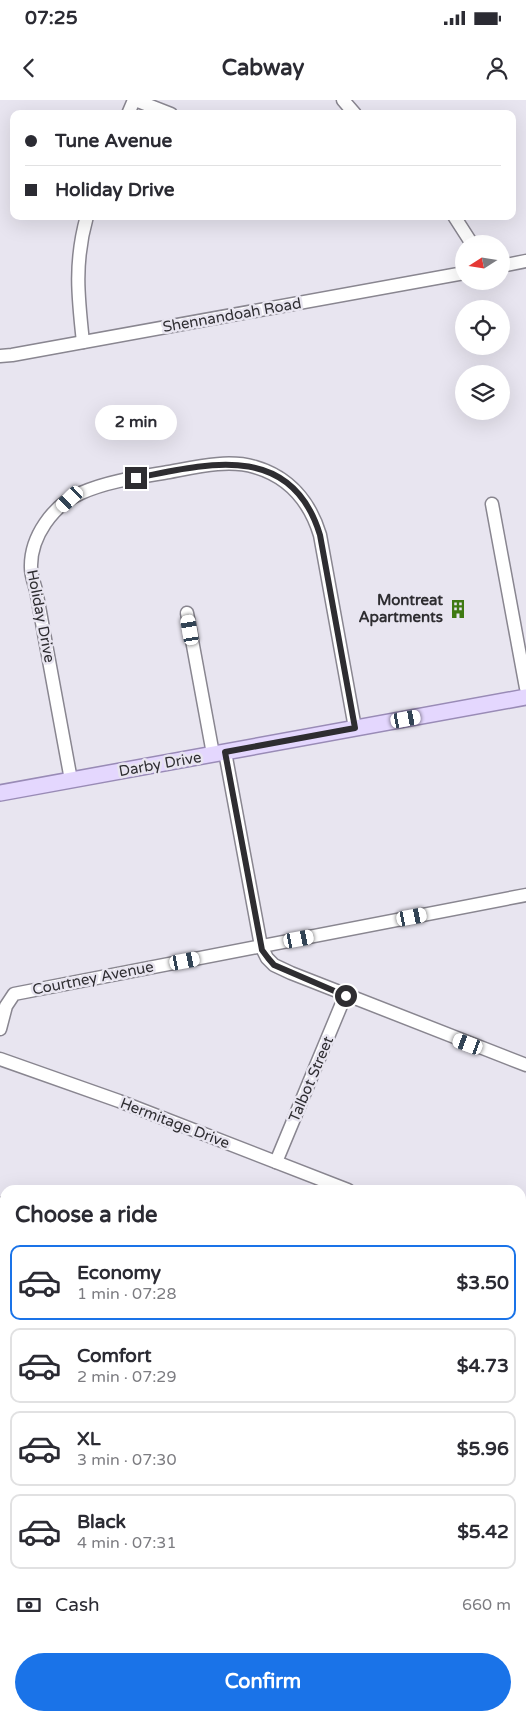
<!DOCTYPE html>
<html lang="en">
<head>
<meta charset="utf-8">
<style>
	:root { --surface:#fff; --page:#f7f7f7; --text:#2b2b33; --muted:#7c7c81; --line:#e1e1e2; --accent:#1a73e8 }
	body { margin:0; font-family:"Varela Round",sans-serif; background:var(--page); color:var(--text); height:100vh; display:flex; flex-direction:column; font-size:19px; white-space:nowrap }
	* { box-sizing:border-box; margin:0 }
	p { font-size:16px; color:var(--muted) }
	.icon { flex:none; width:28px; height:28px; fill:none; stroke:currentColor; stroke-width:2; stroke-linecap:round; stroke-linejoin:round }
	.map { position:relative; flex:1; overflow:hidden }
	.side { position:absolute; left:0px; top:1085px; width:526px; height:536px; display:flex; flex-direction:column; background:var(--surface); border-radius:15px 15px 0 0; box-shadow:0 5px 20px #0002 }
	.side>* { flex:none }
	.hud { position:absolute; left:10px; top:10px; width:506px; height:110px; border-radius:10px; box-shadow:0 5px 20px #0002; display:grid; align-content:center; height:110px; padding:0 15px; background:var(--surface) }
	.needle { width:32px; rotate:258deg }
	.tools { position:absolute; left:455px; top:135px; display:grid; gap:10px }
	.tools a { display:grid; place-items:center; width:55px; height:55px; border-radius:50%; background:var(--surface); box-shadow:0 5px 20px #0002; font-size:25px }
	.end { position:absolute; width:22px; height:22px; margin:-11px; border:6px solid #2e2d31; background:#fff; box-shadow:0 0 0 2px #fff }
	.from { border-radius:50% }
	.bubble { position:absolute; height:35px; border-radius:18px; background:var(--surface); box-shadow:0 5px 20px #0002; font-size:16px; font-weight:800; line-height:35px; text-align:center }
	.car { position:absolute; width:15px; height:30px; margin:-15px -8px; border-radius:6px; box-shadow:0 0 4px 1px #0007; background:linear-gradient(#fff 24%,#345 0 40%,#fff 0 76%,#345 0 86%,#fff 0) }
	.hud b { display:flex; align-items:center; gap:18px; height:48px; font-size:19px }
	.hud b+b { border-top:1px solid var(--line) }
	.hud i { width:12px; height:12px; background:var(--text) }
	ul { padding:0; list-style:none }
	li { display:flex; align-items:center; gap:15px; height:75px; margin:0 10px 8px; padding:0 5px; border:2px solid var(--line); border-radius:10px }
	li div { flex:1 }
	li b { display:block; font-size:19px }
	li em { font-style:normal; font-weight:800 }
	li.selected { border-color:var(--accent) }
	li>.icon { width:45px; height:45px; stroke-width:1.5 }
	h2 { padding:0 15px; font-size:22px; line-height:60px }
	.pay { display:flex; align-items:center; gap:12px; height:55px; padding:0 15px; font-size:19px }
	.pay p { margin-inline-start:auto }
	.button { display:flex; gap:10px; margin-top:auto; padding:10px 15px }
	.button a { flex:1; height:58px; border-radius:30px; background:var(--accent); color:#fff; font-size:20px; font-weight:800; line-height:58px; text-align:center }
	.status { display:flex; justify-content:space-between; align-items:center; height:35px; padding:0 25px; background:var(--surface); direction:ltr }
	.status svg { height:14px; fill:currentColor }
	header { display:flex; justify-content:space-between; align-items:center; height:65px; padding:0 15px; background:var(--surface); font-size:22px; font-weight:800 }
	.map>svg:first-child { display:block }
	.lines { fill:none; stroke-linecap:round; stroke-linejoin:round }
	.minor-casing { stroke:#898690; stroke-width:15 }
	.major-casing { stroke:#998bb6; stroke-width:18 }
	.minor { stroke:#fff; stroke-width:12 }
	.major { stroke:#e4d7fe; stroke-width:15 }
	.route { stroke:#2e2d31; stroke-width:6 }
	.labels { text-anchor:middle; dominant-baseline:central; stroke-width:5; stroke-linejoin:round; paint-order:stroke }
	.street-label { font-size:15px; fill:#2e2d31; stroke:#e8e5f0 }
	.poi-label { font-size:15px; font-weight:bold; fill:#2e2d31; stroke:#e8e5f0; text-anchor:end }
</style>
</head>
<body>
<div class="status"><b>07:25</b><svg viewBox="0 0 49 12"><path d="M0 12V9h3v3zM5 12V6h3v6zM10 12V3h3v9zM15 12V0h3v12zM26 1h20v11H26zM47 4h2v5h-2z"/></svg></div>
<header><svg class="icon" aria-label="back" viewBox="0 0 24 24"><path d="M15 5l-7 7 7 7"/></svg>Cabway<svg class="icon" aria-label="person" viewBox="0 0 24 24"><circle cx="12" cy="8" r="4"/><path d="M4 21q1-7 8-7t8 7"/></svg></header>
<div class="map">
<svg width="526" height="1621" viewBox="0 0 526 1621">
	<rect width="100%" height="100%" fill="#e8e5f0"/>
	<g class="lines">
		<!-- minor casing -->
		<g class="minor-casing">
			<g id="minor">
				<path d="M135 0 171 14"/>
				<path d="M343 0 355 14"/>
				<path d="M128 14 134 0"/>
				<path d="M454 116 472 144"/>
				<path d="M501 166 526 161"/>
				<path d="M83 242C78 197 74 162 87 116"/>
				<path d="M0 256 12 255 464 173"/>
				<path d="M492 404 526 588"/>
				<path d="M187 513 213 654"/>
				<path d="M225 652 261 846 267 858 274 865 291 873 526 965"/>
				<path d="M71 680 36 490C34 483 31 475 31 468 30 437 53 405 81 393 108 381 139 377 169 372 196 367 228 359 255 367 289 377 310 402 320 435L355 628"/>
				<path d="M0 929 6 906 14 894 526 795"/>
				<path d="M0 959 119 1001 348 1090"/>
				<path d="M276 1062 345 896"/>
				<path d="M0 1104 5 1103"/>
				<path d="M521 1157 526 1159"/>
				<path d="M0 1257 5 1256"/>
				<path d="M521 1296 526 1284"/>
				<path d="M521 1425 526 1427"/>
				<path d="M0 1488 5 1487"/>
				<path d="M521 1556 526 1557"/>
				<path d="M150 1616 156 1618"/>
				<path d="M346 1616 358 1621"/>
				<path d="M393 1621 395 1616"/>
			</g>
		</g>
		<!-- major casing -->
		<g class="major-casing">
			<path id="major" d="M0 693 526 597"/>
		</g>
		<!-- minor -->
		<use href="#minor" class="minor"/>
		<!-- major -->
		<use href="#major" class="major"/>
	</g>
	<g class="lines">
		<!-- route -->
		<path class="route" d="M136 378C209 363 292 342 320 435L355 628 225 652 262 850 268 858 274 865 346 896"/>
	</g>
	<!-- icons -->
	<defs>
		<g id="building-bare" transform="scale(1.5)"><path d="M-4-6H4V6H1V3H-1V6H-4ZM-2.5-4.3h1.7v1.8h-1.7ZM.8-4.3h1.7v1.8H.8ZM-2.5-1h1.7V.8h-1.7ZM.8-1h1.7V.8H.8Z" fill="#3f7a13" stroke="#e8e5f0" stroke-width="2.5" paint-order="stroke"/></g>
	</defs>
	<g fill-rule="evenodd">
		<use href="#building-bare" x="458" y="509"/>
	</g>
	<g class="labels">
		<!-- street labels -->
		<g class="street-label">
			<text transform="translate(232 215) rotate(-10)">Shennandoah Road</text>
			<text transform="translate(41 516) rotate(79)">Holiday Drive</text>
			<text transform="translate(160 664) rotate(-10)">Darby Drive</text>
			<text transform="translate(93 878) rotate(-11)">Courtney Avenue</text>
			<text transform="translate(311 979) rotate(-67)">Talbot Street</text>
			<text transform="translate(175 1023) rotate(21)">Hermitage Drive</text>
		</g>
		<!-- poi labels -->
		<g class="poi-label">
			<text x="443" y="500">Montreat<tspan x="443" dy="17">Apartments</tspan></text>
		</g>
	</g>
</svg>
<div class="tools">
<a><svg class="needle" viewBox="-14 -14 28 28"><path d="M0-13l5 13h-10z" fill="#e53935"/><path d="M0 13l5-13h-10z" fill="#7c7c81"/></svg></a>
<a><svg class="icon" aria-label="locate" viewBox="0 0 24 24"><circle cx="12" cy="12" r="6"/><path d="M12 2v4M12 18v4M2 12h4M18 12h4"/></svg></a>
<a><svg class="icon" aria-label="layers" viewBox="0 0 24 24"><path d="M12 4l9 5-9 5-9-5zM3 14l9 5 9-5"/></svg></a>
</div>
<i class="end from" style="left:346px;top:896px"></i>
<i class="end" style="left:136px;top:378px"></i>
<div class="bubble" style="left:95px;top:305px;width:82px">2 min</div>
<i class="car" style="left:70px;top:399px;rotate:227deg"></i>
<i class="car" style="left:190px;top:530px;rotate:350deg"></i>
<i class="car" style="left:406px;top:619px;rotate:80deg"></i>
<i class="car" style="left:412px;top:817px;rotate:79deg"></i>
<i class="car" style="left:299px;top:839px;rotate:79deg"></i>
<i class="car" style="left:185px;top:861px;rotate:79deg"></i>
<i class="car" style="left:468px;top:944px;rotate:290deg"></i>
<div class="hud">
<b><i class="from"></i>Tune Avenue</b>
<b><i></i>Holiday Drive</b>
</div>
<section class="side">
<h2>Choose a ride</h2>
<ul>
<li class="selected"><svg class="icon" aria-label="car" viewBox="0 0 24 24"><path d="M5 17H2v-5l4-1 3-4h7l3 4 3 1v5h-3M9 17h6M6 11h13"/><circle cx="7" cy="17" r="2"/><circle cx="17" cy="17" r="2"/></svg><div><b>Economy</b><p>1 min · 07:28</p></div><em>$3.50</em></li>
<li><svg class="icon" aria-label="car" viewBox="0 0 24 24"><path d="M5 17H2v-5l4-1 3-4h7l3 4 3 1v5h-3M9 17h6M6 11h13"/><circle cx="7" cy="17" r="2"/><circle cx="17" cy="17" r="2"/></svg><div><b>Comfort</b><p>2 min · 07:29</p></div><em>$4.73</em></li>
<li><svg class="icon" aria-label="car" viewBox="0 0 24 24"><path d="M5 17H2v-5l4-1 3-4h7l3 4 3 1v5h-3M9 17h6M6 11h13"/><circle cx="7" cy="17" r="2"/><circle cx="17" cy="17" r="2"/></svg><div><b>XL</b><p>3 min · 07:30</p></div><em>$5.96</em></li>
<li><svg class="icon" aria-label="car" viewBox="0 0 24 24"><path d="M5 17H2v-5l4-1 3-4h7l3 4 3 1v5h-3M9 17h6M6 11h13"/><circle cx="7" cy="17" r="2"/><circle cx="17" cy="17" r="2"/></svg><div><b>Black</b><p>4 min · 07:31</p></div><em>$5.42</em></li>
</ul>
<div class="pay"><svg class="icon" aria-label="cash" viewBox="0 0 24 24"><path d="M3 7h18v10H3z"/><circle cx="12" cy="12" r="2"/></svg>Cash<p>660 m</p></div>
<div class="button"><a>Confirm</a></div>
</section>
</div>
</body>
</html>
